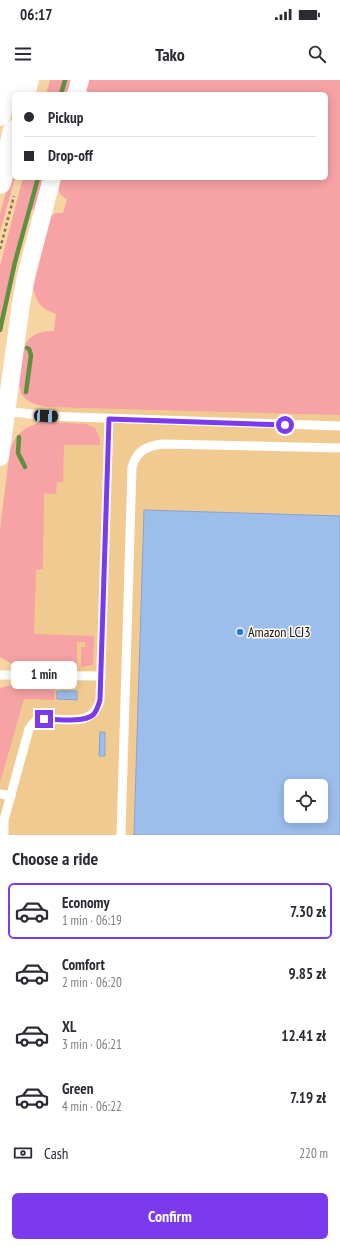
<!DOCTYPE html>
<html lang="en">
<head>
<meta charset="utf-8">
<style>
	:root { --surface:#fff; --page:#f2f2f3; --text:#2b2b33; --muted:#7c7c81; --line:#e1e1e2; --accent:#7c3aed }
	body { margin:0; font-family:"PT Sans Narrow",sans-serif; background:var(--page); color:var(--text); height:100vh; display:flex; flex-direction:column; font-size:15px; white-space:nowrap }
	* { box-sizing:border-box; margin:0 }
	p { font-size:13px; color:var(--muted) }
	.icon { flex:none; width:22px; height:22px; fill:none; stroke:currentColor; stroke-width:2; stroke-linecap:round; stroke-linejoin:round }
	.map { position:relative; height:755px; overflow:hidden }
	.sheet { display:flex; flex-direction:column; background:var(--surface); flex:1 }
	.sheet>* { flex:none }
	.guide { position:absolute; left:12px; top:12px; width:316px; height:88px; border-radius:6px; box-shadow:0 2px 10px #0003; display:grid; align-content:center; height:88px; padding:0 12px; background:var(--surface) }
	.controls { position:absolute; left:284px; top:699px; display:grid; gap:8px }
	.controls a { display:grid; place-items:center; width:44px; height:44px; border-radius:6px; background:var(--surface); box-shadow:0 2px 10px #0003; font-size:20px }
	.end { position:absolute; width:18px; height:18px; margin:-9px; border:5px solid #7c3aed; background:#fff; box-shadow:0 0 0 2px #fff }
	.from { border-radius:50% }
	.bubble { position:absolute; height:28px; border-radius:6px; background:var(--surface); box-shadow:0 2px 10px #0003; font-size:13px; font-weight:700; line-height:28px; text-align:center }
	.car { position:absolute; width:12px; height:24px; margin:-12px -6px; border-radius:5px; box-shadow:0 0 3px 1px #0007; background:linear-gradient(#222 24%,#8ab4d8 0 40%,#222 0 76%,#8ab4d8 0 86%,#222 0) }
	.guide b { display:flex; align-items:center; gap:14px; height:38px; font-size:15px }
	.guide b+b { border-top:1px solid var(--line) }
	.guide i { width:10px; height:10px; background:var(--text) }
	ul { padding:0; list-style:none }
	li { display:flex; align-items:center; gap:12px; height:56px; margin:0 8px 6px; padding:0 4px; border:2px solid transparent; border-radius:6px }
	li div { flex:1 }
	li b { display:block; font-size:15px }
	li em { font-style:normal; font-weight:700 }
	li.current { border-color:var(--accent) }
	li>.icon { width:36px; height:36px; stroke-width:1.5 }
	h2 { padding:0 12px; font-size:18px; line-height:48px }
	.pay { display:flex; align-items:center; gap:10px; height:44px; padding:0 12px; font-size:15px }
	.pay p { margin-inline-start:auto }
	.action { display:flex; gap:8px; margin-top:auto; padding:8px 12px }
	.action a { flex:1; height:46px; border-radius:6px; background:var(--accent); color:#fff; font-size:16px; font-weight:700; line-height:46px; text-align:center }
	.status { display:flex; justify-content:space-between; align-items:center; height:28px; padding:0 20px; background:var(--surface); direction:ltr }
	.status svg { height:11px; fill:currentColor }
	header { display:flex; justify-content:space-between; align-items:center; height:52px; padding:0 12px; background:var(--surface); font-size:18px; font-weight:700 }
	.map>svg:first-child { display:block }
	.built { fill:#f0ca91; fill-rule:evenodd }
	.green { fill:#f7a2a5 }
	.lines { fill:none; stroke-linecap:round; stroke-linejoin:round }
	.stream { stroke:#5e9040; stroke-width:4.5 }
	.building { fill:#9dbdec; stroke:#85a5d2; fill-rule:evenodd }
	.path { stroke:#8a7352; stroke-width:2.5; stroke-dasharray:3 3; stroke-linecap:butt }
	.service { stroke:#fff; stroke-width:9 }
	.minor { stroke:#fff; stroke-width:18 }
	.secondary { stroke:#fff; stroke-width:22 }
	.route { stroke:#7c3aed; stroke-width:5 }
	.poi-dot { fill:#2878e3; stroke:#fffbf6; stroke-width:1.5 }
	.labels { text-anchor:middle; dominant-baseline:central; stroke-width:3; stroke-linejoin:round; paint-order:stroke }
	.poi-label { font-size:14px; fill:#1b0f00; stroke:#fffbf6; text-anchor:start }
</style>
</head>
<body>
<div class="status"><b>06:17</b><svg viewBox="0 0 49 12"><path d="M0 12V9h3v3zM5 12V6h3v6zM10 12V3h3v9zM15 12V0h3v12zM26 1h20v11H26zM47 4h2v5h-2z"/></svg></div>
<header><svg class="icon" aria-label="menu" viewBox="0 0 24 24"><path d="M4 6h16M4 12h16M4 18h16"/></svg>Tako<svg class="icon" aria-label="search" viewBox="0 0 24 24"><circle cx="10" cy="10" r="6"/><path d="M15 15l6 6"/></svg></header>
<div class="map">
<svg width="340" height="755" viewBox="0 0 340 755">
	<rect width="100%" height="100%" fill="#f7d5a3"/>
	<!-- built -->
	<path class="built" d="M48 317 340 320V755H0V610L18 607 54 608 55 584 0 575 48 347ZM291 706H321V736H291Z"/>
	<!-- green -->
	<g class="green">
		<path d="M50 0H71L67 14H46Z"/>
		<path d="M88 0H340V335L48 327C39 326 28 323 23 316 15 306 21 268 29 259 36 252 45 251 54 251L56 234C42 230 36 222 33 208L51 136 56 133H63L67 119C56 113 58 109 61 98H326V14H91L86 10Z"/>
		<path d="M14 83V98H15L0 152V134Z"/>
		<path d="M23 98H44L35 130 28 128 6 212 0 242V186Z"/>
		<path d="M42 342 86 344 95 348 100 359V365H64L63 402H57L56 414 44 413 43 489 36 490 34 554 94 556 93 585 81 587V567H85V562H77V586L14 585 0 577V449L10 369C16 353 26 346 42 342Z"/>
		<path d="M15 604 53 607V610H55L54 620 24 619 0 703V608Z"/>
	</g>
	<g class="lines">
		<!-- stream -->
		<g class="stream">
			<path d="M61 14 65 0"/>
			<path d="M0 250 15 182 38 98"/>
			<path d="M26 312 31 275 29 269 27 268"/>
			<path d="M19 357 18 373 25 387"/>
		</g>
	</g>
	<!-- building -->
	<g class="building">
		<path d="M144 430 340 436V755H134ZM291 706H321V736H291Z"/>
		<path d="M57 611H77V620L57 619Z"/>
		<path d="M100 652H105V676H99Z"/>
	</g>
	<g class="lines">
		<!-- path -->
		<path class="path" d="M0 169 14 116"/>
		<!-- service -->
		<g class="service">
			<path d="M6 331 46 336 340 346"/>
			<path d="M0 595 101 596"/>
			<path d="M0 714 11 716"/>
			<path d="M4 755V740L29 649C32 645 35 640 40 639 43 638 47 639 50 639 71 639 93 646 100 620L109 339"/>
			<path d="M121 755 132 387C137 370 147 366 163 364L340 368"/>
		</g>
		<!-- minor -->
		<g class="minor">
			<path d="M76 14 80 0"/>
			<path d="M0 377 21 224 26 196 52 98"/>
		</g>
		<!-- secondary -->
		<g class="secondary">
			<path d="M24 14 28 0"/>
			<path d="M0 35 8 0"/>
			<path d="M0 103 14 51"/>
		</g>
	</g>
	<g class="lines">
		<!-- route -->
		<path class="route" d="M44 639C57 639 83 643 93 635 97 631 98 626 100 620L109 339 285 345"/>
	</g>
	<!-- markers -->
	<circle class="poi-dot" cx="240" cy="552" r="4"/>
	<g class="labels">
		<!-- poi labels -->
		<g class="poi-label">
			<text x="248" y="552">Amazon LCJ3</text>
		</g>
	</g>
</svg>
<div class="controls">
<a><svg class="icon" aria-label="locate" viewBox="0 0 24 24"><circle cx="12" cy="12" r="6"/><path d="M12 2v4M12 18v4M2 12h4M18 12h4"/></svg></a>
</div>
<i class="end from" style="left:285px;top:345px"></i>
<i class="end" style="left:44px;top:639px"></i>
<div class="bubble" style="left:11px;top:581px;width:66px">1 min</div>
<i class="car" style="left:46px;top:336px;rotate:93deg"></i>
<div class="guide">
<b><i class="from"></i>Pickup</b>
<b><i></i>Drop-off</b>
</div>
</div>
<section class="sheet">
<h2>Choose a ride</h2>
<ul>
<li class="current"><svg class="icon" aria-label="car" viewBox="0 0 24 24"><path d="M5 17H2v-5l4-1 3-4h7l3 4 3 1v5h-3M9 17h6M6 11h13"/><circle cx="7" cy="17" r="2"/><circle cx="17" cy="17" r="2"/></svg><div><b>Economy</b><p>1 min · 06:19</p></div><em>7.30 zł</em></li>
<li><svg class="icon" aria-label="car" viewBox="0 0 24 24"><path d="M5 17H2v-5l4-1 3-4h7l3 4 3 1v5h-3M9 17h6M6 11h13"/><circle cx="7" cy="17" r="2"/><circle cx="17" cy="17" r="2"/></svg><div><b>Comfort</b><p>2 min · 06:20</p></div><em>9.85 zł</em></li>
<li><svg class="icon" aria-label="car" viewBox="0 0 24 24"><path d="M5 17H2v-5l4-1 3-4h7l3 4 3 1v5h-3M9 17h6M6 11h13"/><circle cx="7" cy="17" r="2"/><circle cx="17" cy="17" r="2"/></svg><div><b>XL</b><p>3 min · 06:21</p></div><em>12.41 zł</em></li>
<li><svg class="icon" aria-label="car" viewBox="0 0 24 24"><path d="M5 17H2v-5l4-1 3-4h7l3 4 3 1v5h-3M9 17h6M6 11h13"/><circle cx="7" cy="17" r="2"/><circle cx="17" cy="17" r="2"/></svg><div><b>Green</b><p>4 min · 06:22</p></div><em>7.19 zł</em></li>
</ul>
<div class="pay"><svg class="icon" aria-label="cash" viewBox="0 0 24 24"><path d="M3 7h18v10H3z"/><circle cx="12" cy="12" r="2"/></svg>Cash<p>220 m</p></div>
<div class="action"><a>Confirm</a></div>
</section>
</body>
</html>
